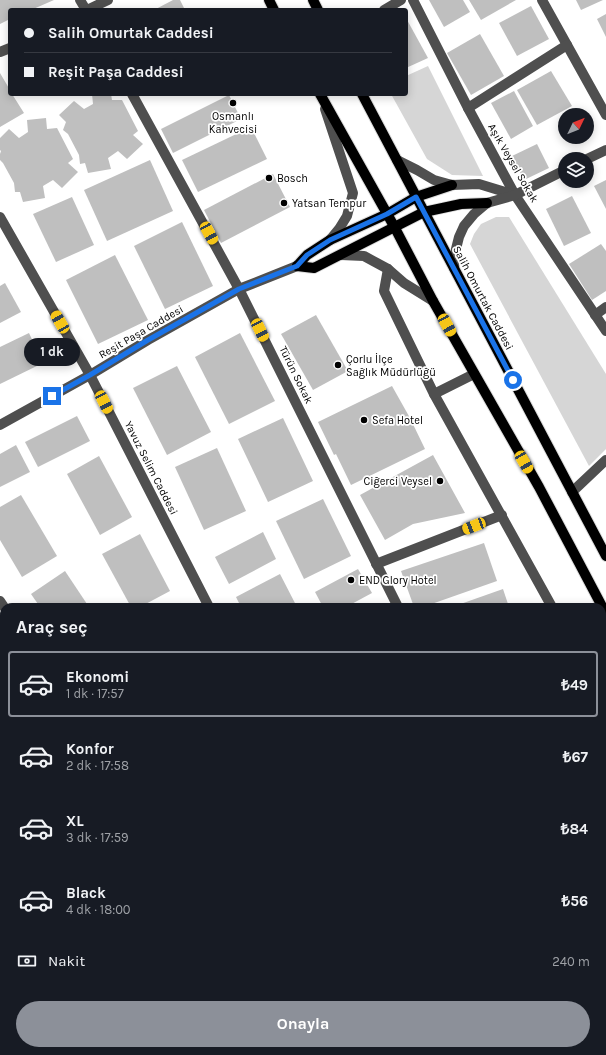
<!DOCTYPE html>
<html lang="tr">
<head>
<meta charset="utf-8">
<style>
	:root { --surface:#171b24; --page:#242831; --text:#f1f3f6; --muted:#9ea1a6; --line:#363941; --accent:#8c9099 }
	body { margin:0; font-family:Karla,sans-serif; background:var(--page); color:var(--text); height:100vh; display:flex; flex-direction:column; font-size:15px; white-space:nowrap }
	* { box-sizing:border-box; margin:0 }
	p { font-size:13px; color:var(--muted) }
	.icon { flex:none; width:22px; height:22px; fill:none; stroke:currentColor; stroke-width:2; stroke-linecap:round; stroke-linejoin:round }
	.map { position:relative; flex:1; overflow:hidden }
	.panel { position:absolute; left:0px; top:603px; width:606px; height:452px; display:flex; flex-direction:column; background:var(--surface); border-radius:12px 12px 0 0; box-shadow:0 2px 10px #0003 }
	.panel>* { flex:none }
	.banner { position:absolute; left:8px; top:8px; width:400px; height:88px; border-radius:4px; box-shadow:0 2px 10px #0003; display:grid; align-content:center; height:88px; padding:0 16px; background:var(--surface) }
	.needle { width:26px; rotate:47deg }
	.controls { position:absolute; left:558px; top:108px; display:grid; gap:8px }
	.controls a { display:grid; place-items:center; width:36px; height:36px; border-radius:50%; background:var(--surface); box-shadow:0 2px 10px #0003; font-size:20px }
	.end { position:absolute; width:18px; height:18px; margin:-9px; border:5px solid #1a73e8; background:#fff; box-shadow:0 0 0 2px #fff }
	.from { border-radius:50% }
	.bubble { position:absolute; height:28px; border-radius:14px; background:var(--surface); box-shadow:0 2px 10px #0003; font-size:13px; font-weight:700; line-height:28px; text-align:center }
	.car { position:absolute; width:12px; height:24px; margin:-12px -6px; border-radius:5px; box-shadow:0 0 3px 1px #0007; background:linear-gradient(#f5c518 24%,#345 0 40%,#f5c518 0 76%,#345 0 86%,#f5c518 0) }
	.banner b { display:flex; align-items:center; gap:14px; height:38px; font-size:15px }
	.banner b+b { border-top:1px solid var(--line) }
	.banner i { width:10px; height:10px; background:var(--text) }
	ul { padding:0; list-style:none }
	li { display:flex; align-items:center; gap:12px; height:66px; margin:0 8px 6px; padding:0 8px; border:2px solid transparent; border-radius:4px }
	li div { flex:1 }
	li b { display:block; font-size:15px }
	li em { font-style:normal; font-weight:700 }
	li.current { border-color:var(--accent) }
	li>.icon { width:36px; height:36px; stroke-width:1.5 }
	h2 { padding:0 16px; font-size:18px; line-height:48px }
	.pay { display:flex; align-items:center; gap:10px; height:44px; padding:0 16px; font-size:15px }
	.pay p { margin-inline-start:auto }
	.cta { display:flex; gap:8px; margin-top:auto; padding:8px 16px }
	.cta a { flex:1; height:46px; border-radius:24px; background:var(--accent); color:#fff; font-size:16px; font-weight:700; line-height:46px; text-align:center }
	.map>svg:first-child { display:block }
	.green { fill:#d6d6d6 }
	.building { fill:#bfbfbf }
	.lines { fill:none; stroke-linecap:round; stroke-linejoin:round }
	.major-casing { stroke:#dbdbdb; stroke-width:12 }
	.minor { stroke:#4f4f4f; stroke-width:10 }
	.major { stroke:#000; stroke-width:10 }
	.route { stroke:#1a73e8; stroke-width:5 }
	.poi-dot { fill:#000; stroke:#fff; stroke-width:1.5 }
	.labels { text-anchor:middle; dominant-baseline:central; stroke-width:3.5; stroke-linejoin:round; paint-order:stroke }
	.poi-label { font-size:11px; fill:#000; stroke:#fff; text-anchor:start }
	.street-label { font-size:11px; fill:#000; stroke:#fff }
</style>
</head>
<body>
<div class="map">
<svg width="606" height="1055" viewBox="0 0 606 1055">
	<rect width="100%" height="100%" fill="#fff"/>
	<!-- green -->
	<g class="green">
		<path d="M428 66 483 176 452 175 427 159 391 94H406V76Z"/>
		<path d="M496 217H509L606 374V449L589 466 470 244 474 234 481 224Z"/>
		<path d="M606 1005V1055H480L490 1051H602V1007Z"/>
	</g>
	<!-- building -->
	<g class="building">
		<path d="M0 0H54L31 10H10V19L0 24Z"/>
		<path d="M173 0H180L185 10H154Z"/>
		<path d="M429 0H463L470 12 444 27Z"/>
		<path d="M469 0H516L481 20Z"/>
		<path d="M576 0H603L581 10Z"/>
		<path d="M531 6 549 39 517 56 499 23Z"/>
		<path d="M606 14V37L597 19Z"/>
		<path d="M406 18 428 58 406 68Z"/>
		<path d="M480 34 504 76 471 95 447 53Z"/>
		<path d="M551 71 572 106 537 125 517 90Z"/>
		<path d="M0 73 10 90V94H12L24 113 0 127Z"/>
		<path d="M514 91 533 126 511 139 491 103Z"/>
		<path d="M92 94H111L112 100H122L138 131 133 135 143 144 127 159 118 151 108 158 111 169 88 173 85 163 80 164 79 155 68 134 63 130 66 122 59 115 74 101 84 109 93 104Z"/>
		<path d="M229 95 241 119 173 153 161 129Z"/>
		<path d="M46 118 47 129 57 128 73 159 68 163 78 172 62 188 53 180 43 186 45 198 23 202 20 192H15L14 183 3 163 0 160V154L1 151 0 150V138L9 129 19 138 28 132 27 120Z"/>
		<path d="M251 127 267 159 198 192 182 160Z"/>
		<path d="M537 144 549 168 524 180 512 156Z"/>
		<path d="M150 160 173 211 107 241 84 190Z"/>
		<path d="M273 174 290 207 221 243 204 210Z"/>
		<path d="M606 180V209L594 186Z"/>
		<path d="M572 196 591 233 564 246 546 209Z"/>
		<path d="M72 197 94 245 56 262 33 214Z"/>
		<path d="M182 222 213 286 165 309 134 246Z"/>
		<path d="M601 244 606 251V291L592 300 569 264Z"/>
		<path d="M115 255 148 320 98 344 66 280Z"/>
		<path d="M5 283 21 312 0 323V286Z"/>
		<path d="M316 315 348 371 313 390 281 334Z"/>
		<path d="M29 333 43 363 0 384V347Z"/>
		<path d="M240 333 275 401 229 424 195 357Z"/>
		<path d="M177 366 211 432 167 455 133 388Z"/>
		<path d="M392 386 410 418 425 449 351 485 336 454 368 438 334 455 318 422Z"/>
		<path d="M77 416 90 441 38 467 25 442Z"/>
		<path d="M283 418 313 481 268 502 238 439Z"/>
		<path d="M16 445 30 472 0 487V454Z"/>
		<path d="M217 448 246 511 204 530 175 467Z"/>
		<path d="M433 455 465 513 413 524 385 540 360 495Z"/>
		<path d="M99 456 132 517 100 535 67 474Z"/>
		<path d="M21 495 57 556 22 577 0 540V507Z"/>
		<path d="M323 499 351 556 304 579 276 521Z"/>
		<path d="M263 532 276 559 229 584 215 557Z"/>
		<path d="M140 534 170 591 140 607H131L102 554Z"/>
		<path d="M484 543 497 581 423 607H414L401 571Z"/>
		<path d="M358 569 372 593 346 607H323L315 592Z"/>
		<path d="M65 571 89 607H40L31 594Z"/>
		<path d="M280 574 297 607H241L236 597Z"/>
		<path d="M503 589 509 607H452Z"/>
		<path d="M0 681 4 687V732H0Z"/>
		<path d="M0 820 4 821V876H0Z"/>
		<path d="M110 1051H158L152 1055H112Z"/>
	</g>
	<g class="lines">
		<!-- major casing -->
		<g class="major-casing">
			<g id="major">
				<path d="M269 0 274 10"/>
				<path d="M313 0 318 10"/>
				<path d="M320 94 395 228 433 301 539 487 606 614"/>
				<path d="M362 94 606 556"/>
				<path d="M297 266 314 268 424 212 461 204 487 203"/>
				<path d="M297 266 307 255 330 240 387 214 416 197 452 185"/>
			</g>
		</g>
		<!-- minor -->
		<g class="minor">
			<path d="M80 0 86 10"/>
			<path d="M413 0 468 108 515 195 606 331"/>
			<path d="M542 0 606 115"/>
			<path d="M87 10 108 0"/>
			<path d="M384 10 401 0"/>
			<path d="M0 52 10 48"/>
			<path d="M132 94 239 289 398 607"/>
			<path d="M468 108 567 45"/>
			<path d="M325 109 353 193 347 216 339 229 330 240"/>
			<path d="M587 159 606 150"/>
			<path d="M397 160 417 170 434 180 452 185 479 184 515 195"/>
			<path d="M0 217 90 375 209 607"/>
			<path d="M341 255 364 256 388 269 404 283 433 301"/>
			<path d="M454 268 456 249 459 237 464 226 474 214 487 203 515 195 565 170"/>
			<path d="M388 269 384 291 434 394 552 607"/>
			<path d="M595 315 606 307"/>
			<path d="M434 394 474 374"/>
			<path d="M0 425 90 375 148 340 239 289 297 266"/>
			<path d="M572 492 606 460"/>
			<path d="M376 564 502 515"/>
			<path d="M0 601 4 607"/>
			<path d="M602 700 606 707"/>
			<path d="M0 780H4"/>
			<path d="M602 854 606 855"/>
			<path d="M0 938 4 943"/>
			<path d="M602 949 606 947"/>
			<path d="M602 974 606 972"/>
			<path d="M0 1050 4 1048"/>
			<path d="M88 1051 91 1055"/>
			<path d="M309 1051 311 1055"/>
			<path d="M360 1055 368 1051"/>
			<path d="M427 1055 436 1051"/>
		</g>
		<!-- major -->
		<use href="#major" class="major"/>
	</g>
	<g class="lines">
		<!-- route -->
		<path class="route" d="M52 396 90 375 148 340 239 289 297 266 307 255 330 240 387 214 416 197 513 380"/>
	</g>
	<!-- markers -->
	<g class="poi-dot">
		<circle cx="233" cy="103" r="4"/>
		<circle cx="269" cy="178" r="4"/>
		<circle cx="284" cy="203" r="4"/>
		<circle cx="338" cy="365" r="4"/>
		<circle cx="364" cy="420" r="4"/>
		<circle cx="440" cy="481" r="4"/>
		<circle cx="351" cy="580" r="4"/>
	</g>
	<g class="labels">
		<!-- poi labels -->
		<g class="poi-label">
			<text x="233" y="116" text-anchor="middle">Osmanlı<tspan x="233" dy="13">Kahvecisi</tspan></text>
			<text x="277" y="178">Bosch</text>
			<text x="292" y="203">Yatsan Tempur</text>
			<text x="346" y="359">Çorlu İlçe<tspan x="346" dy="13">Sağlık Müdürlüğü</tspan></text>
			<text x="372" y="420">Sefa Hotel</text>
			<text x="432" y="481" text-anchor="end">Ciğerci Veysel</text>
			<text x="359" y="580">END Glory Hotel</text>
		</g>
		<!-- street labels -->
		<g class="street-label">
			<text transform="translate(513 163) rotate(60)">Aşık Veysel Sokak</text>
			<text transform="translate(483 298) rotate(62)">Salih Omurtak Caddesi</text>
			<text transform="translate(141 332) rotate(-30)">Reşit Paşa Caddesi</text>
			<text transform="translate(296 375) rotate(64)">Türün Sokak</text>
			<text transform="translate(151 468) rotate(63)">Yavuz Selim Caddesi</text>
		</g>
	</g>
</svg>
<div class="controls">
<a><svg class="needle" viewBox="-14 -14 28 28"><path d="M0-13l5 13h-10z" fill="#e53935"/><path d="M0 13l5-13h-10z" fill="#9ea1a6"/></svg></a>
<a><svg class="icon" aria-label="layers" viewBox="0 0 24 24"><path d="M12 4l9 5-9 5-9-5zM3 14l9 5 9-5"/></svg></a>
</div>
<i class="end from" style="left:513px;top:380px"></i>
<i class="end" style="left:52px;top:396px"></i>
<div class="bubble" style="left:24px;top:338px;width:56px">1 dk</div>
<i class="car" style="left:209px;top:233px;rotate:151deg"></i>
<i class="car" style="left:60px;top:322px;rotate:330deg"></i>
<i class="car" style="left:447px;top:325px;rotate:151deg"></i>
<i class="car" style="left:260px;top:330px;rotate:154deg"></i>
<i class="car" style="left:104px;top:402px;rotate:153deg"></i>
<i class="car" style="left:524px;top:462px;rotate:150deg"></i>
<i class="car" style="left:474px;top:526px;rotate:249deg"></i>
<div class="banner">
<b><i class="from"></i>Salih Omurtak Caddesi</b>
<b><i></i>Reşit Paşa Caddesi</b>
</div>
<section class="panel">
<h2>Araç seç</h2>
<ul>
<li class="current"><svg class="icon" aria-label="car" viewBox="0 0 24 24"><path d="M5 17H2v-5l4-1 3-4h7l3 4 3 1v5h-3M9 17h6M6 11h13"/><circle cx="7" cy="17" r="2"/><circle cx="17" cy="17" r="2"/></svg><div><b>Ekonomi</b><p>1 dk · 17:57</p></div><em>₺49</em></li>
<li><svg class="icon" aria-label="car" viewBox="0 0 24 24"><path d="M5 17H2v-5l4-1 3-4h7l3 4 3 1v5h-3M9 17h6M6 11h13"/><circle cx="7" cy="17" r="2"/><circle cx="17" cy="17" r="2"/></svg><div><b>Konfor</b><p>2 dk · 17:58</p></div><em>₺67</em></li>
<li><svg class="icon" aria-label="car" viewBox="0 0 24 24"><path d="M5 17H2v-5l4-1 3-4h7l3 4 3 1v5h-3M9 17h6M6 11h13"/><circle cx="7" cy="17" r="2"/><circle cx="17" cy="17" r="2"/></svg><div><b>XL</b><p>3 dk · 17:59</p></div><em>₺84</em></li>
<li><svg class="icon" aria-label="car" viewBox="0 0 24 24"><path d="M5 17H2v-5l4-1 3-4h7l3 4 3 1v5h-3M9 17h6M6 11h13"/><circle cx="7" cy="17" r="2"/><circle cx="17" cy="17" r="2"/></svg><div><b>Black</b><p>4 dk · 18:00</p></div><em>₺56</em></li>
</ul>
<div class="pay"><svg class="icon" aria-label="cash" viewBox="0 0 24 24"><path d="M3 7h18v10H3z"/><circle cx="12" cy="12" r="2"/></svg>Nakit<p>240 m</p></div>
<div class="cta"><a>Onayla</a></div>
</section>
</div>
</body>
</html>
